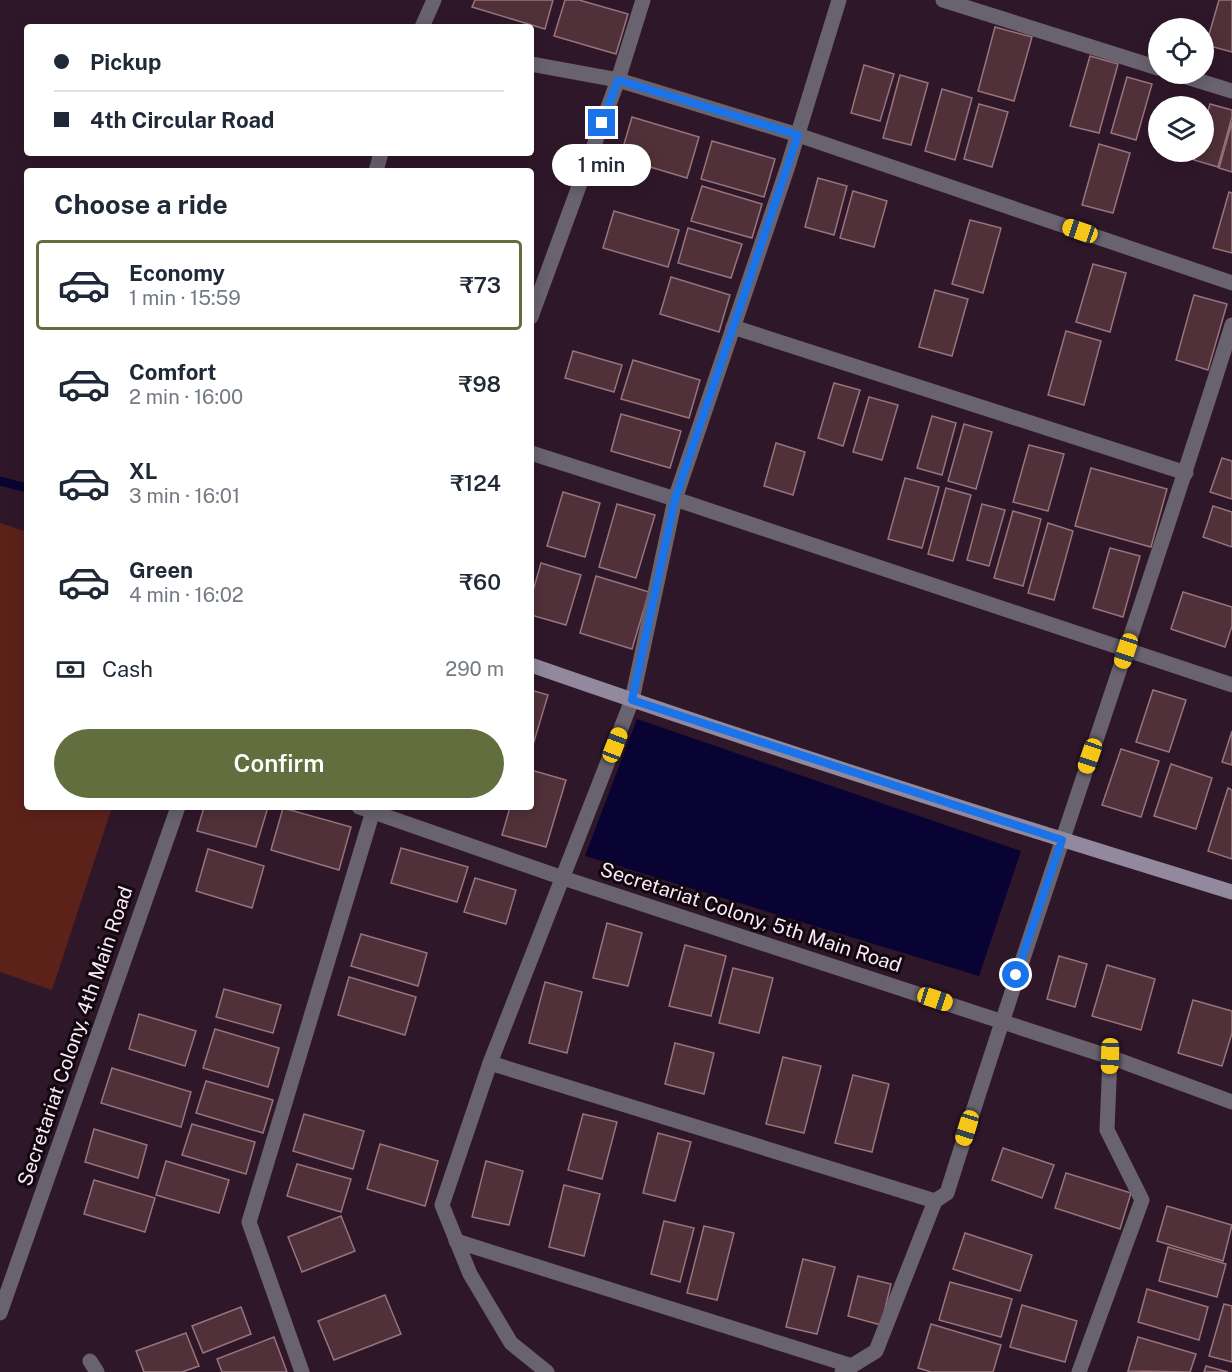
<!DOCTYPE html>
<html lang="en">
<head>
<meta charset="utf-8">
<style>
	:root { --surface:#fff; --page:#f6f6f7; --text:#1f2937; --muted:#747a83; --line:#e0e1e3; --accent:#636e3f }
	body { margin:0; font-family:"Public Sans",sans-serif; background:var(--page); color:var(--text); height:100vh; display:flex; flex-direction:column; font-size:22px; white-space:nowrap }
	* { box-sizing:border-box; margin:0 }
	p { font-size:20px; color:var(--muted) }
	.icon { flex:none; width:33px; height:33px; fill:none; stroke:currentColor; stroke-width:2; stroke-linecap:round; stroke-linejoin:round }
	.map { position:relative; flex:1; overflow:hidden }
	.panel { position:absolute; left:24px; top:168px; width:510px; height:642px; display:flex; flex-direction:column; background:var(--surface); border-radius:6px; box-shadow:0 3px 15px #0003 }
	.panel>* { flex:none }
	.guide { position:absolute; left:24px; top:24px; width:510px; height:132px; border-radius:6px; box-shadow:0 3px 15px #0003; display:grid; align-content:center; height:132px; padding:0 30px; background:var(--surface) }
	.controls { position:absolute; left:1148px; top:18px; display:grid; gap:12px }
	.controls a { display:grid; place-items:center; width:66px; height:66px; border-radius:50%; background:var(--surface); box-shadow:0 3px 15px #0003; font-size:30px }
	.end { position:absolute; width:27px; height:27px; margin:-14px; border:8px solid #1a73e8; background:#fff; box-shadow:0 0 0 3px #fff }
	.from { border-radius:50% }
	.bubble { position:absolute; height:42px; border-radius:21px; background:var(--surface); box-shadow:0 3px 15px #0003; font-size:20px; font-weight:600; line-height:42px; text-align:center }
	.car { position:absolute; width:18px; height:36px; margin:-18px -9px; border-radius:8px; box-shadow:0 0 4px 2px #0007; background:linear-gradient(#f5c518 24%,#345 0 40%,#f5c518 0 76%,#345 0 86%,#f5c518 0) }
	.guide b { display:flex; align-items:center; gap:21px; height:57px; font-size:22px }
	.guide b+b { border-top:2px solid var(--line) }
	.guide i { width:15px; height:15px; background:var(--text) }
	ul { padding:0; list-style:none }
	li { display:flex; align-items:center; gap:18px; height:90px; margin:0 12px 9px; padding:0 18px; border:3px solid transparent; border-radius:6px }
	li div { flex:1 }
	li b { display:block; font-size:22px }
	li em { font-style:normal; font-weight:600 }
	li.current { border-color:var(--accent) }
	li>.icon { width:54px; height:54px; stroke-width:1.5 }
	h2 { padding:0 30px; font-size:27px; line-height:72px }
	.pay { display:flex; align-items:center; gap:15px; height:66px; padding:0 30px; font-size:22px }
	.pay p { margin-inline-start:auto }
	.cta { display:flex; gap:12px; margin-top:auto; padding:12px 30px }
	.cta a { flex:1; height:69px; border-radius:36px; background:var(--accent); color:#fff; font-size:24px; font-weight:600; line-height:69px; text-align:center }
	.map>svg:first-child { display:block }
	.green { fill:#5c221a }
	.water { fill:#090333 }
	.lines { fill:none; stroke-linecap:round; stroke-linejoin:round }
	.stream { stroke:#090333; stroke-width:9 }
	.building { fill:#513139; stroke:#98737c; stroke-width:1.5 }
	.street { stroke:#696370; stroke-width:15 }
	.secondary { stroke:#92899e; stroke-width:15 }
	.route { stroke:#1a73e8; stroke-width:8 }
	.labels { text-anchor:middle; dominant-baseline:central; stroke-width:6; stroke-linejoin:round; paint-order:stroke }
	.street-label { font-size:20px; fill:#fae9f6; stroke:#11070f }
</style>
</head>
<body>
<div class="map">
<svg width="1232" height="1372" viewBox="0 0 1232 1372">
	<rect width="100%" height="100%" fill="#2f172a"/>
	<!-- green -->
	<path class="green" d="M0 523 27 532V807H112L52 990 0 972Z"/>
	<!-- water -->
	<path class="water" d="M637 719 1021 851 979 976 585 856Z"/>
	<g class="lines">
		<!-- stream -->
		<path class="stream" d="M0 481 27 488"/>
	</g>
	<!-- building -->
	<g class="building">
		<path d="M475 0H553L545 29 472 7Z"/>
		<path d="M565 0H579L628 14 616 54 554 36Z"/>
		<path d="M1219 0H1232V52L1206 45Z"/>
		<path d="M995 27 1032 37 1014 101 978 91Z"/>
		<path d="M1090 56 1118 64 1099 133 1070 126Z"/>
		<path d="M864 65 894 74 880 121 851 113Z"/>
		<path d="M900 75 928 83 911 145 883 138Z"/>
		<path d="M1127 77 1152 84 1136 140 1111 133Z"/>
		<path d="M942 89 972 98 955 160 925 151Z"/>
		<path d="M979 104 1008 112 992 167 964 159Z"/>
		<path d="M1210 104 1232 110V117L1218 167 1194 160 1197 152H1203V129Z"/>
		<path d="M632 117 699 137 687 178 620 158Z"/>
		<path d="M1232 122V172L1219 168Z"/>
		<path d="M712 141 775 159 764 197 701 179Z"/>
		<path d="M1099 144 1130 153 1113 213 1082 205Z"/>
		<path d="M818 178 847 186 834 235 805 227Z"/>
		<path d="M702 186 762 204 752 238 691 221Z"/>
		<path d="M853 191 887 201 874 247 840 238Z"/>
		<path d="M1229 192 1232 193V253L1213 248Z"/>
		<path d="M614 211 679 230 668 267 603 248Z"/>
		<path d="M970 220 1001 228 983 293 952 284Z"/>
		<path d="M688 228 742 244 731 278 678 263Z"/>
		<path d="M1093 264 1126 273 1110 332 1076 322Z"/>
		<path d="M671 277 730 295 719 332 660 314Z"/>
		<path d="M935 290 968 299 952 356 919 347Z"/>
		<path d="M1194 295 1227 304 1208 370 1176 360Z"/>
		<path d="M1066 331 1101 341 1084 405 1048 395Z"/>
		<path d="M573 351 622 365 614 392 565 378Z"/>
		<path d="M633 360 700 380 689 418 621 399Z"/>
		<path d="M834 383 860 390 843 446 818 438Z"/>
		<path d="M869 397 898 405 882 460 853 452Z"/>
		<path d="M621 414 681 431 670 468 611 451Z"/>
		<path d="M932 416 956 423 942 475 917 468Z"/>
		<path d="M964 424 992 432 976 489 948 481Z"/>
		<path d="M776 443 805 452 793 495 764 486Z"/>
		<path d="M1029 445 1064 454 1048 511 1013 502Z"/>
		<path d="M1222 458 1232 461V499L1210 492Z"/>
		<path d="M1091 468 1167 489 1151 547 1075 526Z"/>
		<path d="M905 478 939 487 922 548 888 539Z"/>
		<path d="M946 488 971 495 953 561 928 554Z"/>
		<path d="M563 492 600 503 585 557 547 546Z"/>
		<path d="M617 504 655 515 636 578 599 567Z"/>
		<path d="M982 504 1005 510 989 566 967 560Z"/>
		<path d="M1213 506 1232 512V547L1203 537Z"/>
		<path d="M1013 511 1041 519 1023 586 994 578Z"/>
		<path d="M1048 523 1073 531 1054 600 1028 593Z"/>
		<path d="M1110 548 1140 556 1123 617 1093 608Z"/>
		<path d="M541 563 581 575 566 625 531 615V598Z"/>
		<path d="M596 576 649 592 632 649 580 633Z"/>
		<path d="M1183 592 1232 607V626L1225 647 1171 629Z"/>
		<path d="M531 690 548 695 533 745 531 744Z"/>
		<path d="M1153 690 1186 700 1169 752 1136 742Z"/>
		<path d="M1232 731V765L1222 762Z"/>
		<path d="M1121 749 1159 761 1141 817 1102 805Z"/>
		<path d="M1171 764 1212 778 1196 829 1154 816Z"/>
		<path d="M531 770 566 780 546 847 502 835 510 807H531Z"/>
		<path d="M1228 788 1232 790V859L1208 851Z"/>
		<path d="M204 807H268L256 847 197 831Z"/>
		<path d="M283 808 351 827 339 870 271 850Z"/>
		<path d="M401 848 468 867 457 902 391 883Z"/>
		<path d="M208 849 264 866 252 908 196 891Z"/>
		<path d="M475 878 516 890 506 924 464 912Z"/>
		<path d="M607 923 642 933 628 986 593 978Z"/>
		<path d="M361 934 427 953 418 986 351 966Z"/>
		<path d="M685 945 726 956 711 1016 669 1006Z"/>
		<path d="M1059 956 1087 964 1075 1007 1047 999Z"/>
		<path d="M1107 965 1155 979 1141 1030 1092 1016Z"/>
		<path d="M733 968 773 978 759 1033 719 1023Z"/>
		<path d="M349 977 416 997 405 1035 338 1015Z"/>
		<path d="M545 982 582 992 567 1053 529 1043Z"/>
		<path d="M224 989 281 1005 273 1033 216 1017Z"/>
		<path d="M1193 1000 1232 1011V1033L1222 1066 1178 1053Z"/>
		<path d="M139 1014 196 1031 185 1066 129 1049Z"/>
		<path d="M215 1029 279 1048 268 1087 203 1068Z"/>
		<path d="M675 1043 714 1053 704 1094 665 1084Z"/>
		<path d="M783 1057 821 1066 804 1133 766 1124Z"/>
		<path d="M112 1068 191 1092 181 1127 101 1103Z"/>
		<path d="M853 1075 889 1084 872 1152 835 1143Z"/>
		<path d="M206 1081 273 1100 263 1133 196 1113Z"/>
		<path d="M304 1114 364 1131 353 1169 293 1151Z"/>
		<path d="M583 1114 617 1122 602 1179 568 1170Z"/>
		<path d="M192 1124 255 1142 246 1174 182 1155Z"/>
		<path d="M94 1129 147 1145 138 1178 85 1162Z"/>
		<path d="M658 1133 691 1142 675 1201 643 1193Z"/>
		<path d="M380 1144 438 1161 425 1206 367 1189Z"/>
		<path d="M1003 1148 1054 1165 1042 1198 992 1180Z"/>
		<path d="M166 1161 229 1180 219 1213 156 1195Z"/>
		<path d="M486 1161 523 1171 509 1225 472 1217Z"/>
		<path d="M297 1164 351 1179 341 1212 287 1196Z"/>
		<path d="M1066 1173 1131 1193 1120 1229 1055 1208Z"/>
		<path d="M94 1180 155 1198 145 1232 84 1214Z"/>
		<path d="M564 1185 600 1194 584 1256 549 1247Z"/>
		<path d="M1167 1206 1232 1225 1223 1261 1157 1241Z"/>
		<path d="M341 1216 355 1251 302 1272 288 1237Z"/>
		<path d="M664 1221 694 1228 680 1282 651 1274Z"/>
		<path d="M704 1226 734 1233 717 1300 687 1293Z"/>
		<path d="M965 1233 1032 1255 1020 1291 953 1269Z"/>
		<path d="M1168 1247 1226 1264 1217 1297 1159 1281Z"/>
		<path d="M803 1259 835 1267 817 1334 786 1327Z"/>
		<path d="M858 1276 891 1284 881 1325 848 1316Z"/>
		<path d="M950 1282 1012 1299 1001 1337 939 1320Z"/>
		<path d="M1147 1289 1208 1307 1199 1340 1138 1322Z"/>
		<path d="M385 1295 401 1334 334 1360 318 1321Z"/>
		<path d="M1224 1304 1232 1306V1362L1209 1356Z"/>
		<path d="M1022 1305 1077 1321 1065 1362 1010 1347Z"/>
		<path d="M241 1307 251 1334 203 1353 192 1326Z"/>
		<path d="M931 1324 1001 1345 993 1372H931L918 1368Z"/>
		<path d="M186 1333 199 1366 182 1372H144L136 1351Z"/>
		<path d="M274 1337 287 1372H222L217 1359Z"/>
		<path d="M1138 1337 1196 1354 1190 1372 1128 1371Z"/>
		<path d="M1206 1366 1228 1372H1204Z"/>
	</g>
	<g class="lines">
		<!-- street -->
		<g class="street">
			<path d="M943 0 1158 68"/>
			<path d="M422 27 434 0"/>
			<path d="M531 64 618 80 798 135 1232 283"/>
			<path d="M1177 74 1232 91"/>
			<path d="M376 171 381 153"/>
			<path d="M531 317 618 80 643 0"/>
			<path d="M733 327 1186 473"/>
			<path d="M531 453 675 499 1232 685"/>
			<path d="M359 807 563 878 1110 1057 1232 1102"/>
			<path d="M490 1063 935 1201"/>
			<path d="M456 1241 852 1366"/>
			<path d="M0 1313 178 807"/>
			<path d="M90 1361 97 1372"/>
			<path d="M302 1372 249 1222 373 811"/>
			<path d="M547 1372 511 1343 470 1274 442 1205 490 1063 632 700 675 499 788 166 839 0"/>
			<path d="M842 1372 876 1351 935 1201 947 1193C1038 903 1141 616 1232 325"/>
			<path d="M1079 1372 1142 1200 1107 1130 1110 1057"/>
		</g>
		<!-- secondary -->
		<path class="secondary" d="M531 665C763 746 997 820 1232 892"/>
	</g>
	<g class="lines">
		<!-- route -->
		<path class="route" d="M602 123 618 80 798 135 675 499 632 700 1062 840 1016 975"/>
	</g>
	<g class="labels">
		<!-- street labels -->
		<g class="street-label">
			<text transform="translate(751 917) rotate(18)">Secretariat Colony, 5th Main Road</text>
			<text transform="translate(75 1036) rotate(-71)">Secretariat Colony, 4th Main Road</text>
		</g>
	</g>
</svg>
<div class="controls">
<a><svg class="icon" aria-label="locate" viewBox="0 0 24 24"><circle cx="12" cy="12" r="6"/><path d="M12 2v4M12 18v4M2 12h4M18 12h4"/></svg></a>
<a><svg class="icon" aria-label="layers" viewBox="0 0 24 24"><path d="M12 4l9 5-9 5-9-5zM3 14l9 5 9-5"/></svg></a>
</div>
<i class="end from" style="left:1016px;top:975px"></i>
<i class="end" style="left:602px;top:123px"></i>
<div class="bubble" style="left:552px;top:144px;width:99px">1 min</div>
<i class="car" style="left:1080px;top:231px;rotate:289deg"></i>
<i class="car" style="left:1126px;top:651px;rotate:198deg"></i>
<i class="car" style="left:615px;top:745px;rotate:21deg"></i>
<i class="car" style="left:1090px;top:756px;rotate:199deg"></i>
<i class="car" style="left:935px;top:999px;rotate:108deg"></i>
<i class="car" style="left:1110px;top:1056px;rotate:182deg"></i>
<i class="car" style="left:967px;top:1128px;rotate:197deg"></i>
<div class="guide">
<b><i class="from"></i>Pickup</b>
<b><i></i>4th Circular Road</b>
</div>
<section class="panel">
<h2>Choose a ride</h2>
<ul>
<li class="current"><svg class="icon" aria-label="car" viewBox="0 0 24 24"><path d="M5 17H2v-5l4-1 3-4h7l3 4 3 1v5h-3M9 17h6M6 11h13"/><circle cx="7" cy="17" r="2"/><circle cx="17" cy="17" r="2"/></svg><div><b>Economy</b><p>1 min · 15:59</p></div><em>₹73</em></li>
<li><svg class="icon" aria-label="car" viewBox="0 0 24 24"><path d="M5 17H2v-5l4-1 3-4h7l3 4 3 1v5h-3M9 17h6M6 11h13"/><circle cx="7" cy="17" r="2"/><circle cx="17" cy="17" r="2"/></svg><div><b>Comfort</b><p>2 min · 16:00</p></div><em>₹98</em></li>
<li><svg class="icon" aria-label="car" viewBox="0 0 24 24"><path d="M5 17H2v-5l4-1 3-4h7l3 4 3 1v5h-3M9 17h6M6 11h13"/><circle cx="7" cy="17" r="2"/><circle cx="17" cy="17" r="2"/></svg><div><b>XL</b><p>3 min · 16:01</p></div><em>₹124</em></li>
<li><svg class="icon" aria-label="car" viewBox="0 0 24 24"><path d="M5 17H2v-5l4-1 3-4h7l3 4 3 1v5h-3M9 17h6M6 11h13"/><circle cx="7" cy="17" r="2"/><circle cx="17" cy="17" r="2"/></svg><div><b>Green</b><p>4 min · 16:02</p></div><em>₹60</em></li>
</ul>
<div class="pay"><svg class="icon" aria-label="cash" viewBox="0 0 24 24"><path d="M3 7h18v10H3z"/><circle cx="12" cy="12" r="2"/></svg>Cash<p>290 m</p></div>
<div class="cta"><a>Confirm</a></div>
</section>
</div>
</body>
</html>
